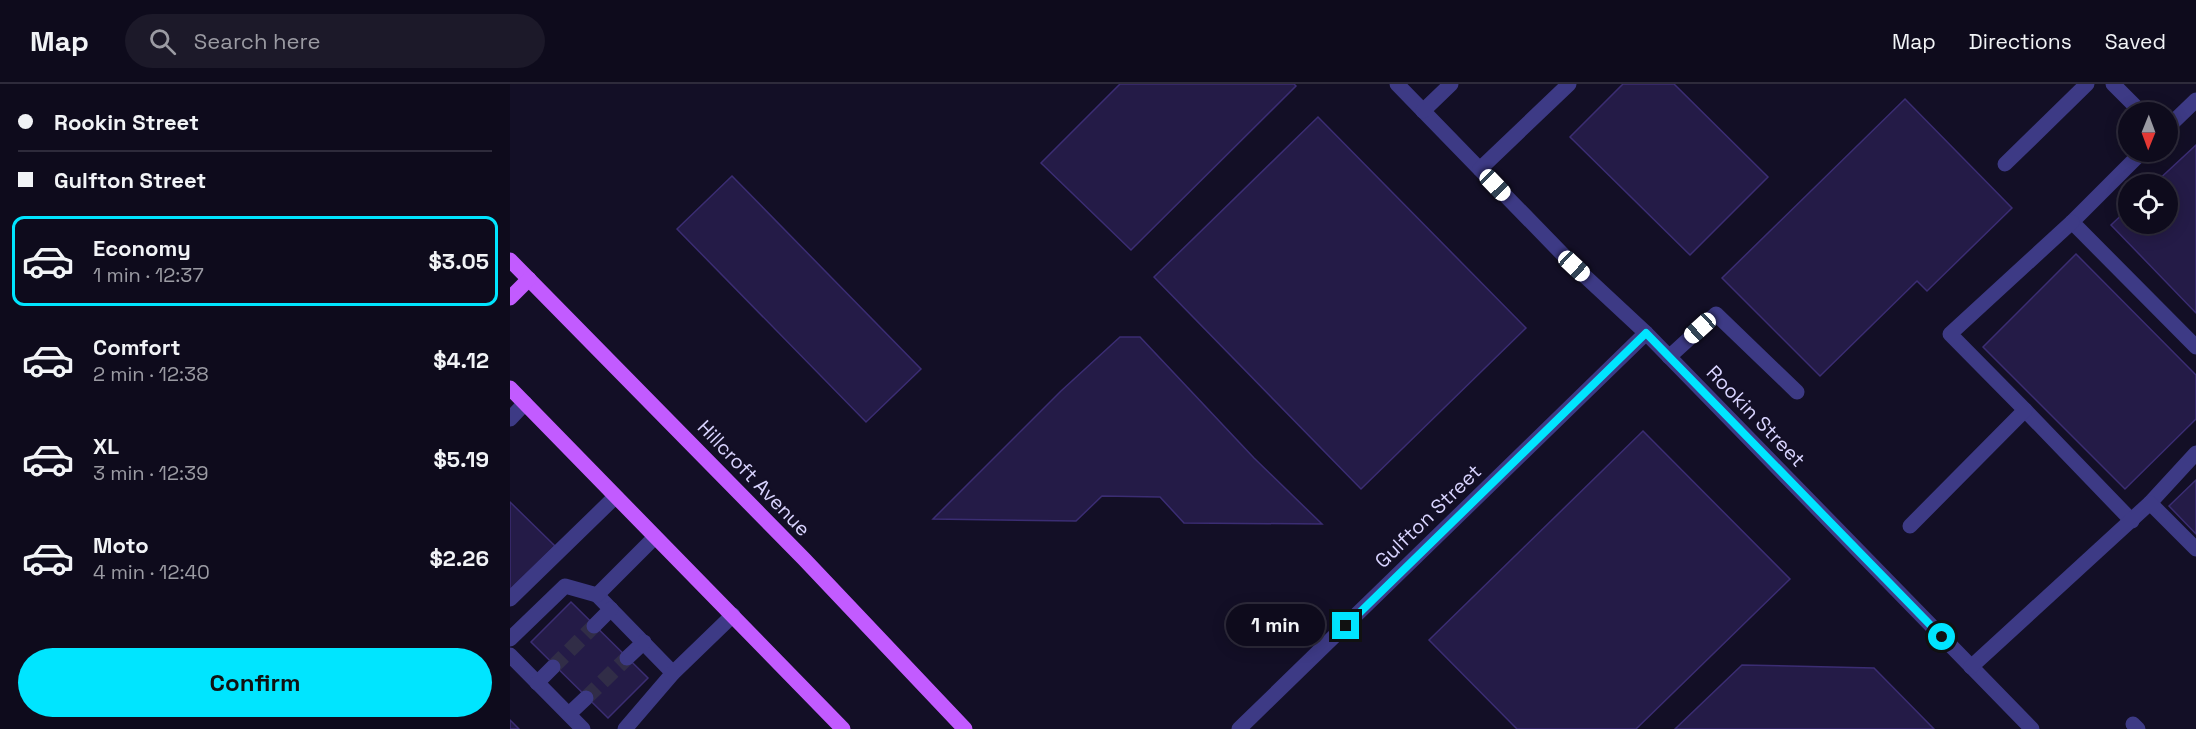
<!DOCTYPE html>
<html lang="en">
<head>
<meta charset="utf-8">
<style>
	:root { --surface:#0e0b1c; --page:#1c1929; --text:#f1f3f6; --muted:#9b9ba3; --line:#2e2b3b; --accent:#00e5ff }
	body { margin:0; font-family:"Space Grotesk",sans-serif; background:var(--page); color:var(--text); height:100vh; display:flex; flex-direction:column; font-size:22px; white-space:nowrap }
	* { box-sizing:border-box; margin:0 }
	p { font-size:20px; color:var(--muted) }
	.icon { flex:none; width:33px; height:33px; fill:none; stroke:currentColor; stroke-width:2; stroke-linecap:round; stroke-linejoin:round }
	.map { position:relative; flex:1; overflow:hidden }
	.panel { display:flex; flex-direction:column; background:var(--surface); width:510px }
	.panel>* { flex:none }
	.hud { display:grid; align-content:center; height:132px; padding:0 18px; background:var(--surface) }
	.needle { width:39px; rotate:181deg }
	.controls { position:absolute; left:1608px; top:18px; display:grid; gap:12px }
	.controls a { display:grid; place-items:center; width:60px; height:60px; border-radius:50%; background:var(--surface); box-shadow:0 3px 15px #0003,0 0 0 2px var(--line); font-size:30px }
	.end { position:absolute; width:27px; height:27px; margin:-14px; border:8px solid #00e5ff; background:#111; box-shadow:0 0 0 3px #111 }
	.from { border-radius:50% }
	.bubble { position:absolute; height:42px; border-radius:21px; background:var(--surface); box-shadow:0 3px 15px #0003,0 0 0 2px var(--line); font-size:20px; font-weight:800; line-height:42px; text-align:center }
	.car { position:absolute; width:18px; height:36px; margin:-18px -9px; border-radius:8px; box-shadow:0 0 4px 2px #0007; background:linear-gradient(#fff 24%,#345 0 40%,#fff 0 76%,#345 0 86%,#fff 0) }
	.hud b { display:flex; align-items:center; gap:21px; height:57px; font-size:22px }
	.hud b+b { border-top:2px solid var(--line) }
	.hud i { width:15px; height:15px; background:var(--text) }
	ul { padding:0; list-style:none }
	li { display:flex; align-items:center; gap:18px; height:90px; margin:0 12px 9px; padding:0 6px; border:3px solid transparent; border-radius:12px }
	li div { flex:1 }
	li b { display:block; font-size:22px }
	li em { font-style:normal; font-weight:800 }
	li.selected { border-color:var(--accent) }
	li>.icon { width:54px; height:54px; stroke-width:1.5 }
	.primary-button { display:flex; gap:12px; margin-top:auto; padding:12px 18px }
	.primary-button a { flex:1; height:69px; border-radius:36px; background:var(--accent); color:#111; font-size:24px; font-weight:800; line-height:69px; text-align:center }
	header { display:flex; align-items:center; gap:36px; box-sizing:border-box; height:84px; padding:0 30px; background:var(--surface); border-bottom:2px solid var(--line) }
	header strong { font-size:28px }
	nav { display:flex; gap:33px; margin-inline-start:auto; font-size:21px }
	.search { width:420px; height:54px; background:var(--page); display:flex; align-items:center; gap:15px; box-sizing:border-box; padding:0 21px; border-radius:33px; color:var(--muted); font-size:22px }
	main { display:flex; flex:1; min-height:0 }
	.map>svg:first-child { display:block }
	.building { fill:#241b47; stroke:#3b2d73; stroke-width:1.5 }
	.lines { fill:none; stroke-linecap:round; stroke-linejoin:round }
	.minor-tunnel { stroke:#312d47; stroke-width:15; stroke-dasharray:15 8; stroke-linecap:butt }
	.minor { stroke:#3d3a85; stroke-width:15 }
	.major { stroke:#c25bff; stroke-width:15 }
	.route { stroke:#00e5ff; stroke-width:8 }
	.labels { text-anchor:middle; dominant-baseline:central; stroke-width:4.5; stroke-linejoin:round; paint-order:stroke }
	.street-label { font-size:20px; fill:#d9d4ff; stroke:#130f26 }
</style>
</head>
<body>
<header>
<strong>Map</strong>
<div class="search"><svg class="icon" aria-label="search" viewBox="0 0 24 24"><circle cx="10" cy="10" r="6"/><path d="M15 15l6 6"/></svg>Search here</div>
<nav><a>Map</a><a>Directions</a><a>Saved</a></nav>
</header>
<main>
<section class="panel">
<div class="hud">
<b><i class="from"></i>Rookin Street</b>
<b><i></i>Gulfton Street</b>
</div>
<ul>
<li class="selected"><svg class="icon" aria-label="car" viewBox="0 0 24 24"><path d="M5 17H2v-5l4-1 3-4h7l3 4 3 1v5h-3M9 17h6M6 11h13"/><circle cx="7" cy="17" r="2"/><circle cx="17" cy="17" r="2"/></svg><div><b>Economy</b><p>1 min · 12:37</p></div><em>$3.05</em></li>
<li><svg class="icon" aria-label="car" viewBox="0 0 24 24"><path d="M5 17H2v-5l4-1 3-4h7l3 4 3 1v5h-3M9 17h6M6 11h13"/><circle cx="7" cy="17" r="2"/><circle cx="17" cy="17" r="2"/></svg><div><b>Comfort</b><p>2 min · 12:38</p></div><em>$4.12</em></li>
<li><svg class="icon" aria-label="car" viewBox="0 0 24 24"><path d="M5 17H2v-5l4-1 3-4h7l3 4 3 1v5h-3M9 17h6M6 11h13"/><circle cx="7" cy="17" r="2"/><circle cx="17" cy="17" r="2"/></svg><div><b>XL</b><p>3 min · 12:39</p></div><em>$5.19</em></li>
<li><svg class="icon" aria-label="car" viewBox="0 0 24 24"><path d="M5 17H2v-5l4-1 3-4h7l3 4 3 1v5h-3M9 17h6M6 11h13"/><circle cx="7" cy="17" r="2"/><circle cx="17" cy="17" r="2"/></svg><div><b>Moto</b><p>4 min · 12:40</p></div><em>$2.26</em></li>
</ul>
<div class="primary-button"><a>Confirm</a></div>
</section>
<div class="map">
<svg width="1686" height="645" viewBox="0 0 1686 645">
	<rect width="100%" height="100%" fill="#130f26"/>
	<!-- building -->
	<g class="building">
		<path d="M610 0H784L786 2 621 166 531 79Z"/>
		<path d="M1113 0H1164L1258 93 1180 171 1060 53Z"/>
		<path d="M1395 15 1502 124 1417 207 1407 197 1310 292 1212 194Z"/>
		<path d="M808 33 1016 244 851 405 644 193Z"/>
		<path d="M1686 61V229L1601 141 1618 125V140H1658V100H1644Z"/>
		<path d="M222 92 411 285 356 338 167 145Z"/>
		<path d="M1566 170 1686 291V335L1615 405 1473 263Z"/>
		<path d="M610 253H630L744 374 812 440 674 439 650 413 592 412 566 437 423 435 551 307Z"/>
		<path d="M1133 347 1280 495 1126 645H1007L919 556Z"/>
		<path d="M1686 396V450L1659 422Z"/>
		<path d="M0 418 45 462 0 506Z"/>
		<path d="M61 518 138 594 98 634 21 558Z"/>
		<path d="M1232 581 1364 584 1424 645H1165Z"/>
		<path d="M0 636 9 645H0Z"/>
	</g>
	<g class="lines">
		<!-- minor-tunnel -->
		<g class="minor-tunnel">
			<path d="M43 583 84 542"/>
			<path d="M76 614 117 574"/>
		</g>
		<!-- minor -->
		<g class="minor">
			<path d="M887 0 1064 182 1136 249 1522 645"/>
			<path d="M1603 0 1631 28"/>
			<path d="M913 27 941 0"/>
			<path d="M1658 43 1686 16"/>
			<path d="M1632 68 1562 138 1686 263"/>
			<path d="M1495 80 1577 0"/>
			<path d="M970 85 1059 0"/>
			<path d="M1159 273 1206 230 1287 308"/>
			<path d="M1515 326 1622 437"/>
			<path d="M0 335 15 319"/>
			<path d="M1640 419 1686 369"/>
			<path d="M1400 442 1515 326 1440 250 1562 138"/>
			<path d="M87 511 163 589"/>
			<path d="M0 515 105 413"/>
			<path d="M84 542 101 525"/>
			<path d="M0 555 55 502 87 511 145 453"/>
			<path d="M0 571 73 645"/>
			<path d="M117 574 134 558"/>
			<path d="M1461 583 1640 419 1686 465"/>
			<path d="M27 599 43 583"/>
			<path d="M59 630 76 614"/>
			<path d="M1623 640 1628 645"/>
			<path d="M115 645 163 589 223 531"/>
			<path d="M729 645 1136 249"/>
		</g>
		<!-- major -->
		<g class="major">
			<path d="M0 176 294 475 455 645"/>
			<path d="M0 214 19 195"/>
			<path d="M0 304 333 645"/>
		</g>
	</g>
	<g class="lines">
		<!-- route -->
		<path class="route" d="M836 542 1136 249 1432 553"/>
	</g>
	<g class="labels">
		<!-- street labels -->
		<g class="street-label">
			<text transform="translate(1246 332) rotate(46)">Rookin Street</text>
			<text transform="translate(244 394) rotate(46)">Hillcroft Avenue</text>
			<text transform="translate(918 432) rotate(-44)">Gulfton Street</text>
		</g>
	</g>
</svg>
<div class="controls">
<a><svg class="needle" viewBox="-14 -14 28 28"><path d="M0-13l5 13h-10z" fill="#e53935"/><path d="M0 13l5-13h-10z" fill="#9b9ba3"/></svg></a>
<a><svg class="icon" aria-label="locate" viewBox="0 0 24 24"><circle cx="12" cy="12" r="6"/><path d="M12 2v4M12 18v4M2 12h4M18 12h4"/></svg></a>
</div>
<i class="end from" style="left:1432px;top:553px"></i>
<i class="end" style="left:836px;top:542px"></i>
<div class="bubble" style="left:716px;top:520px;width:99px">1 min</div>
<i class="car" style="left:985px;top:101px;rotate:136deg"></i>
<i class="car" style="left:1064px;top:182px;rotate:133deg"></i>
<i class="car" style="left:1190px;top:244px;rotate:228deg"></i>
</div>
</main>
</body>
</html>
